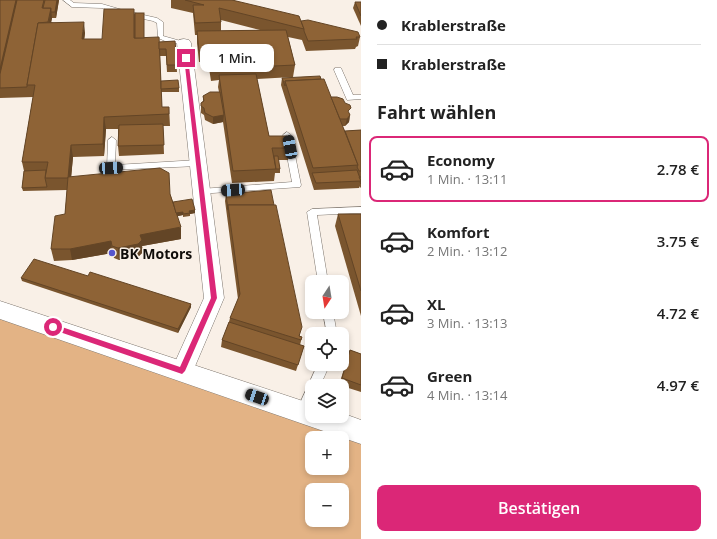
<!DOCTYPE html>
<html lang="de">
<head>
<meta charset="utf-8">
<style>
	:root { --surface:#fff; --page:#f6f6f6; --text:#222; --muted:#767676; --line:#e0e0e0; --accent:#db2777 }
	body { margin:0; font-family:"Open Sans",sans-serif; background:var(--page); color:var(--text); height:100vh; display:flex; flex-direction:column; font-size:15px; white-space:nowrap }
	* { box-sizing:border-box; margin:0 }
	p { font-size:13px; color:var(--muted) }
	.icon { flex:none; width:22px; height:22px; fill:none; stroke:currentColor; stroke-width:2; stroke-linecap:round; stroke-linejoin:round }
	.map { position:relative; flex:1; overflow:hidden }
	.drawer { display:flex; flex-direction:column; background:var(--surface); width:356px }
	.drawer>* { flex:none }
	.guide { display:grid; align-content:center; height:88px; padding:0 16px; background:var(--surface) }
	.needle { width:26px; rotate:192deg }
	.buttons { position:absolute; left:305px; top:275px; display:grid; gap:8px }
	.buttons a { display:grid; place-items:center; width:44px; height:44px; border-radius:8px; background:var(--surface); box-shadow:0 2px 6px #0003; font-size:20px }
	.end { position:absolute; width:18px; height:18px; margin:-9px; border:5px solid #db2777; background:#fff; box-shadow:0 0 0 2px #fff }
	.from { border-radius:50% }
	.bubble { position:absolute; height:28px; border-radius:8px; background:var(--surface); box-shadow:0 2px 6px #0003; font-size:13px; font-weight:600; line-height:28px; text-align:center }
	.car { position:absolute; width:12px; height:24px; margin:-12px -6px; border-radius:5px; box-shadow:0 0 3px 1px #0007; background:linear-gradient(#222 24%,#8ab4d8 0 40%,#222 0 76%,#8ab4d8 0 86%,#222 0) }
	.guide b { display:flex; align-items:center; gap:14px; height:38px; font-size:15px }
	.guide b+b { border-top:1px solid var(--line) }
	.guide i { width:10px; height:10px; background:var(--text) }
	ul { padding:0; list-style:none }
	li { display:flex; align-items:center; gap:12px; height:66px; margin:0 8px 6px; padding:0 8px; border:2px solid transparent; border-radius:8px }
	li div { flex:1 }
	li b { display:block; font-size:15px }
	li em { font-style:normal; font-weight:600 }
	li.active { border-color:var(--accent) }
	li>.icon { width:36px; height:36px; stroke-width:1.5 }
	h2 { padding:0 16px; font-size:18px; line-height:48px }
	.primary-button { display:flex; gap:8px; margin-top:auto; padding:8px 16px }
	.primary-button a { flex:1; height:46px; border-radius:8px; background:var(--accent); color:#fff; font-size:16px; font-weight:600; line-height:46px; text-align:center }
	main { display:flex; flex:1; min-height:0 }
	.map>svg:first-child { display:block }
	.forest { fill:#e3b385; fill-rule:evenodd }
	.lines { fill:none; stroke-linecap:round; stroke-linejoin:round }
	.service-casing { stroke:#7d756d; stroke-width:1 }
	.minor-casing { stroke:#7d756d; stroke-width:1 }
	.tertiary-casing { stroke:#7d756d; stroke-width:1 }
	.service { fill:#fff; fill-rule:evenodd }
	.minor { fill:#fff; fill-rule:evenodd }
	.tertiary { fill:#fff; fill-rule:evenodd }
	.wall { fill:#7a552e; fill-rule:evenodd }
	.shaded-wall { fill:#634526 }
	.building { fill:#8e6336; stroke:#634526 }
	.route { fill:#db2777 }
	.poi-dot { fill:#5756ce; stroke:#f9f0e7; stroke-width:1.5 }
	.labels { text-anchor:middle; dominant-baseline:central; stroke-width:3; stroke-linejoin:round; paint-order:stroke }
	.poi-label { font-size:14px; font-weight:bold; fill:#100d0a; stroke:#f9f0e7; text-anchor:start }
</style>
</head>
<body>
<main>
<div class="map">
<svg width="361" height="539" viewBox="0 0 361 539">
	<rect width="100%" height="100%" fill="#f9f0e7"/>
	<!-- forest -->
	<path class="forest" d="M0 317 361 441V539H0ZM312 438H342V468H312ZM312 490H342V520H312Z"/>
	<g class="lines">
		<!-- service casing -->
		<g class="service-casing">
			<g id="service">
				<path d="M63 0H70L74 3 102 4 126 11 157 18 163 22V36L188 43 184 45 165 41 158 38 157 23 153 21 125 15 102 8 72 7Z"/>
				<path d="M335 68H341L353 95H361V99L347 100 334 70Z"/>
				<path d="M287 132 291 135 301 185 300 187 198 194 197 192 198 190 201 189 292 182 283 135Z"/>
				<path d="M112 137 116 140 115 165 198 160 202 163 198 166 108 170 107 168 108 140Z"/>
				<path d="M361 207V213L317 215 328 282H318L307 212 312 209Z"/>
				<path d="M323 312H333L337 334H327Z"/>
				<path d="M318 364H330L320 386H312V403L306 416 302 417 298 416 296 412Z"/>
			</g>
		</g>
		<!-- minor casing -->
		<g class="minor-casing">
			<path id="minor" d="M184 39 189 40 191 43 224 298 190 378 182 381 174 378 171 371 204 298 177 43 179 40Z"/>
		</g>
		<!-- tertiary casing -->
		<g class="tertiary-casing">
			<path id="tertiary" d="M0 301 312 404V416H342V413L361 420V444L0 319Z"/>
		</g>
		<!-- service -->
		<use href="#service" class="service"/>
		<!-- minor -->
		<use href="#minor" class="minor"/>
		<!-- tertiary -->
		<use href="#tertiary" class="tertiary"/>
	</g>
	<!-- wall -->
	<g class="wall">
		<path d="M0 0H59L56 18H52L51 22 85 33 84 39H102L135 13 144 38 159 42 175 41 177 72H167L166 56H160L161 81 179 88V92H161L162 107H169L170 126H163L164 154 119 156 118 146V129H106L104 156 73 157 71 177 170 194 173 202 195 210V213L190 214V216L183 217V215L177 216 181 239 142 246 143 252 139 256 119 260 114 258 112 253 72 260 54 261 51 249 65 214 67 190 23 191 22 188 24 171 22 162 33 97 0 98Z"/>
		<path d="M171 0H232L301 21 360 37 358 46 356 47 355 49 306 51 302 40 288 37 295 65 293 77 257 79 269 136 290 148 288 160H278L280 169V173H275L274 181 232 183 223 122 213 124 205 120 204 115 201 113V103L203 101V96L219 92 218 87 219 80 211 81 208 62H199L197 43V35H195L193 13 171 8ZM221 20 260 30 221 31Z"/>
		<path d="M355 2H361V26L353 8Z"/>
		<path d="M282 78 321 79 331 97 350 114 349 122 345 126H342L345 131 361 130V187L360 188 359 186V188L314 190 281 85Z"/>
		<path d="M226 194 300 336 302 337 300 345 304 346 296 371 221 347 222 340 229 322 230 318 238 299 225 201Z"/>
		<path d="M338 214H361V316L335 226Z"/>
		<path d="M88 276 191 304V307L178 333 22 281 21 278Z"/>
		<path d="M350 350 361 354V392L339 385Z"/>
	</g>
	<!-- shaded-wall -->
	<g class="shaded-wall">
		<path d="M16 0H21L0 88V69Z"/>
		<path d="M57 0H59L56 18 55 12Z"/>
		<path d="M51 8 52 18 49 34 48 25Z"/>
		<path d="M84 22 85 33 83 51 82 39Z"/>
		<path d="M224 115 223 122 213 124V117Z"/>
		<path d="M350 115 349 122 345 126 347 119Z"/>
		<path d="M104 117 106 129 104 156 103 144Z"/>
		<path d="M71 145 73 157 70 190 68 178Z"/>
		<path d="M195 210V213L190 214 189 211Z"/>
		<path d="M183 212V215L174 217 173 213Z"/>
		<path d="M181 227V239L142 246 143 252 139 256 119 260 118 248 140 235Z"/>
		<path d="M111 241 112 253 72 260 70 249Z"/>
		<path d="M191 304V307L178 333V329Z"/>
	</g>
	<!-- building -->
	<g class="building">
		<path d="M0 0H16L0 69Z"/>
		<path d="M17 0H44L42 8H51L48 22 38 23 27 85V87L0 88V74Z"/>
		<path d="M45 0H57L55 12H51V8H43Z"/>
		<path d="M185 0H232L299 16 304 29 219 8 221 22 195 23 193 5H204Z"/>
		<path d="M355 2H361V16Z"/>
		<path d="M104 9H134V38L159 37 162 107H169V114L104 117 103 144 71 145 68 178H45L48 162H22L35 85H27L38 23 84 22 82 39H102Z"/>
		<rect x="135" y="13" width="9" height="25"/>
		<path d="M308 20 358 32 360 37H356L357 39 308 41 304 31V29L301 21Z"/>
		<path d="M286 30 295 65 211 69 208 50 199 51 197 31Z"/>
		<path d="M175 41 177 65H167L166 49H159V42Z"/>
		<path d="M256 74 269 136H287L290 148H272L276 169 233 171 219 75Z"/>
		<path d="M320 76 321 79 285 81V86L282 78Z"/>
		<path d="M324 79 358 165 313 168 285 81Z"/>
		<path d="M178 80 179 88 161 89V81Z"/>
		<path d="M210 92H220L224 115 213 117 205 113 204 108 201 106V103L204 101 203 96Z"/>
		<path d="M331 97H337L343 99 345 103 350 105 351 108 348 111 350 115 347 119H340Z"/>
		<path d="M163 124 164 145 118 146 119 125Z"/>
		<path d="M361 130V171H359L357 167 358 165 345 131Z"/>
		<path d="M274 156H278L280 169H276Z"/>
		<path d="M160 168 169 173 170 194 181 227 140 235 142 240 138 244 118 248 112 246 111 241 70 249H51L55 216 65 214 68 177Z"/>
		<path d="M46 170 45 178 47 187 22 188 24 171Z"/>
		<path d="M357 170 361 181 316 183 312 173Z"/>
		<path d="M359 177H361V184L360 182 361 181Z"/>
		<path d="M271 190 274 205H228V210L226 194Z"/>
		<path d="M192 199 195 210 189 211 190 213 183 214V212L176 213 173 202Z"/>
		<path d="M228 205H276L302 327 299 336 302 337 301 340 230 318 240 294Z"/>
		<path d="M338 214H361V291Z"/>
		<path d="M34 259 88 276 90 272 191 304 178 329 21 278Z"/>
		<path d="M229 322 304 346 298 365 222 340Z"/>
		<path d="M350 350 361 354V385L342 378Z"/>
	</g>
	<!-- route -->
	<path class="route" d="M184 57 188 58 217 298 185 371 182 374 51 329 50 327 53 324 180 367 211 298Z"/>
	<!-- markers -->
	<circle class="poi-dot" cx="112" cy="253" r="4"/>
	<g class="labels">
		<!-- poi labels -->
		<g class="poi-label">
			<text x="120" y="253">BK Motors</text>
		</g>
	</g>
</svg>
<div class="buttons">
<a><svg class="needle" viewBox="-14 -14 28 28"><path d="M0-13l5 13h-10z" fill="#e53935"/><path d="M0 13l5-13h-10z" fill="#767676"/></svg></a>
<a><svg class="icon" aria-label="locate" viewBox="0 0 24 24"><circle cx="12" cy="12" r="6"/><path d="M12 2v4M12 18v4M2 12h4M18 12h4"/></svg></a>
<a><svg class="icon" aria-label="layers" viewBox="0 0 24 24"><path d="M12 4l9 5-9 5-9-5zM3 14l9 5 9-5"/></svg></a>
<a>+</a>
<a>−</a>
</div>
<i class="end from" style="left:53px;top:327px"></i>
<i class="end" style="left:186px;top:58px"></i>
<div class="bubble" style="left:200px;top:44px;width:74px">1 Min.</div>
<i class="car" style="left:290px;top:147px;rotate:349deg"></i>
<i class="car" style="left:111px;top:168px;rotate:87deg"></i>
<i class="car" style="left:233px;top:190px;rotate:266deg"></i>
<i class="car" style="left:257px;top:397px;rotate:289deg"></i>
</div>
<section class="drawer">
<div class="guide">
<b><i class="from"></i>Krablerstraße</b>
<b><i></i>Krablerstraße</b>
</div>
<h2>Fahrt wählen</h2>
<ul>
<li class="active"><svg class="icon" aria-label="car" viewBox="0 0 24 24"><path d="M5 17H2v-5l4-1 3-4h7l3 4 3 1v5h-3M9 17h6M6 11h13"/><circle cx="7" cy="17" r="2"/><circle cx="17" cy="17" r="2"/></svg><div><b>Economy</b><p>1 Min. · 13:11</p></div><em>2.78 €</em></li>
<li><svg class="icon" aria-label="car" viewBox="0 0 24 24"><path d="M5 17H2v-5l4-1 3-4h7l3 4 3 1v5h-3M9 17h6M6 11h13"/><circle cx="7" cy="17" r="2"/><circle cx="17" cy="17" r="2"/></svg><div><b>Komfort</b><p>2 Min. · 13:12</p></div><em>3.75 €</em></li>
<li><svg class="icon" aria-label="car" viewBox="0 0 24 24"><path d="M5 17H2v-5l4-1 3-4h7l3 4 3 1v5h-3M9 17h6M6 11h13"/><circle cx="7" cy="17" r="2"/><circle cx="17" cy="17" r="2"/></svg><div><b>XL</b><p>3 Min. · 13:13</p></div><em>4.72 €</em></li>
<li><svg class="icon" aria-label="car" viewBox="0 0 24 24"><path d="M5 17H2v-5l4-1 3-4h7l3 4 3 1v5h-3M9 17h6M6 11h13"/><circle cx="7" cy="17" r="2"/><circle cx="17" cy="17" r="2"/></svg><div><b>Green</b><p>4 Min. · 13:14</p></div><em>4.97 €</em></li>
</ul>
<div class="primary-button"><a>Bestätigen</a></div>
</section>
</main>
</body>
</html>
